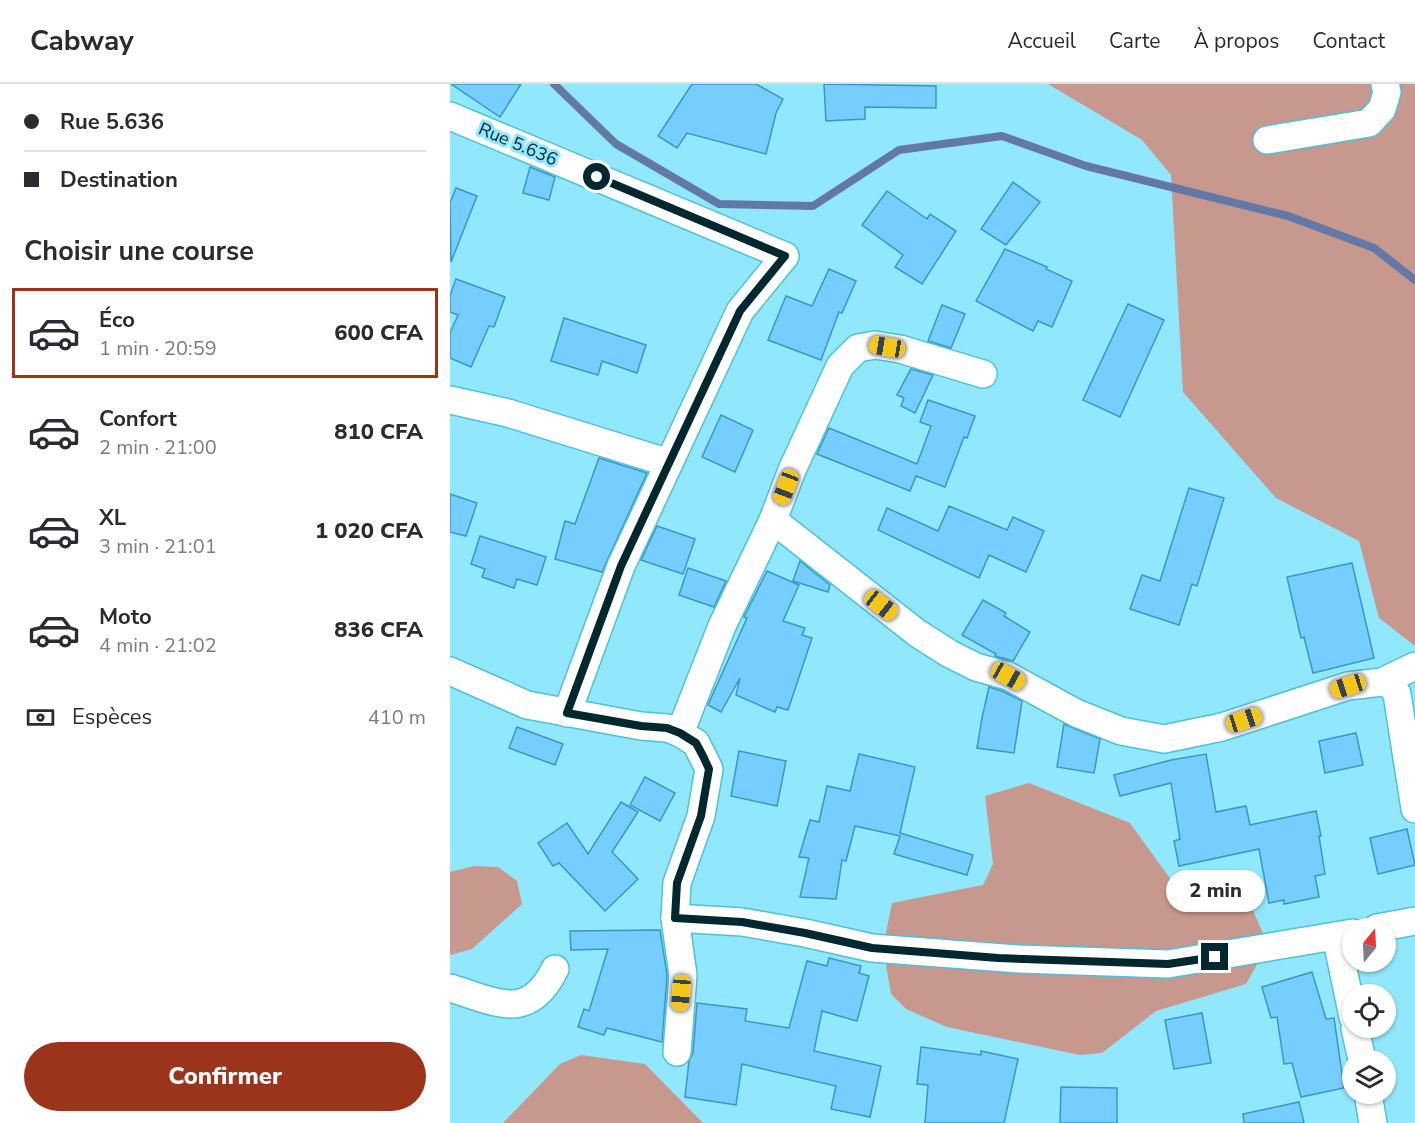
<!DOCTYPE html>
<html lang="fr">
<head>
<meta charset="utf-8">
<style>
	:root { --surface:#fff; --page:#f2f2f3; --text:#2b2b33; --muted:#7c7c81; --line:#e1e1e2; --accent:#9c341b }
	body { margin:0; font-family:"Nunito Sans",sans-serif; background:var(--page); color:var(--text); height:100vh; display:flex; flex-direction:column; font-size:22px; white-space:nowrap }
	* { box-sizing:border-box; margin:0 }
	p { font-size:20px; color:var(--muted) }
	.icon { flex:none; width:33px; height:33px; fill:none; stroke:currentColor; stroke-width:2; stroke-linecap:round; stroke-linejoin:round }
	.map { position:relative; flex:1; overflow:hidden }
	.drawer { display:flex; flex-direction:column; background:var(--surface); width:450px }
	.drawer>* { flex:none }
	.guide { display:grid; align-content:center; height:132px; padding:0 24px; background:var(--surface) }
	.needle { width:39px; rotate:18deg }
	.fabs { position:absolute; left:892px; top:834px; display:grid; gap:12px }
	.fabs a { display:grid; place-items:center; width:54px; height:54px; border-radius:50%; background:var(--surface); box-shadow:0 2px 4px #0004; font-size:30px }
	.end { position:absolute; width:27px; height:27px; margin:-14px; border:8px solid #01272f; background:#fff; box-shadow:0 0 0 3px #fff }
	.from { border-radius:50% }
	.bubble { position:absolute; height:42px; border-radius:21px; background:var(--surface); box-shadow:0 2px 4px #0004; font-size:20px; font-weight:800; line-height:42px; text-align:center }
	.car { position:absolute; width:18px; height:36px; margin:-18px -9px; border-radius:8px; box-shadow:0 0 4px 2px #0007; background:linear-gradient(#f5c518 24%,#345 0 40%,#f5c518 0 76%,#345 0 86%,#f5c518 0) }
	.guide b { display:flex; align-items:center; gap:21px; height:57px; font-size:22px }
	.guide b+b { border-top:2px solid var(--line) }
	.guide i { width:15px; height:15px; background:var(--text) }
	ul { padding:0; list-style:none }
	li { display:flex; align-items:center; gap:18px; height:90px; margin:0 12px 9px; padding:0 12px; border:3px solid transparent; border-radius:0px }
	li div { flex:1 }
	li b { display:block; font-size:22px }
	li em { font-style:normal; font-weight:800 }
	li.active { border-color:var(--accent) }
	li>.icon { width:54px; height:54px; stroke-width:1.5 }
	h2 { padding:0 24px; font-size:27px; line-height:72px }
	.pay { display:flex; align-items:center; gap:15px; height:66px; padding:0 24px; font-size:22px }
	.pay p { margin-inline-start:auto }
	.button { display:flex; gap:12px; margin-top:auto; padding:12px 24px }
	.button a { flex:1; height:69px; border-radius:36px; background:var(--accent); color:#fff; font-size:24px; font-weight:800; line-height:69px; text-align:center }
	header { display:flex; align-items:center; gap:36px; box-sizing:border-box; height:84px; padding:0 30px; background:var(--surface); border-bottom:2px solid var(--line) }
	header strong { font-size:28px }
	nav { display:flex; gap:33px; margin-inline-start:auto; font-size:21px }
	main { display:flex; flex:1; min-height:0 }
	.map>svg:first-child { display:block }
	.green { fill:#c7988d }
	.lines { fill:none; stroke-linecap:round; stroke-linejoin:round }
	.stream { stroke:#6378a7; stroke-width:8 }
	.building { fill:#76cefe; stroke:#3c96c4; stroke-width:1.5 }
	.street-casing { stroke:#4dc1da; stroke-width:30 }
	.street { stroke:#fff; stroke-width:27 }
	.route { stroke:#01272f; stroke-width:8 }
	.labels { text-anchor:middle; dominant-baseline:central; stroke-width:6; stroke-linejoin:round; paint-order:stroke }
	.street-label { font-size:18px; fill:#01272f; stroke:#91e7fb }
</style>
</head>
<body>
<header>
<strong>Cabway</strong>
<nav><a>Accueil</a><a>Carte</a><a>À propos</a><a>Contact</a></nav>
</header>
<main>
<section class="drawer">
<div class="guide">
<b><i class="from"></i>Rue 5.636</b>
<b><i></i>Destination</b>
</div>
<h2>Choisir une course</h2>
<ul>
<li class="active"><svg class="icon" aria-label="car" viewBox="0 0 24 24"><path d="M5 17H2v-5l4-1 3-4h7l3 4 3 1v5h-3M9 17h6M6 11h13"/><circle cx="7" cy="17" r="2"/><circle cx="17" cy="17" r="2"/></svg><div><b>Éco</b><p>1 min · 20:59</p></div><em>600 CFA</em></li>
<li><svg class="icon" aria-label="car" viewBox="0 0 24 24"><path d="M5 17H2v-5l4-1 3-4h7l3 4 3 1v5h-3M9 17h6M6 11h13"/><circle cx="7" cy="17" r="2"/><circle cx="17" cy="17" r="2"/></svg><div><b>Confort</b><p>2 min · 21:00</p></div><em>810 CFA</em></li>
<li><svg class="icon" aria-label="car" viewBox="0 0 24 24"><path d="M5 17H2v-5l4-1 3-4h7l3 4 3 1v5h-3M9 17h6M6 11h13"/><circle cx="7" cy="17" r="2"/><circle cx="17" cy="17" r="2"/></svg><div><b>XL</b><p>3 min · 21:01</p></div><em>1 020 CFA</em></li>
<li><svg class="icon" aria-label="car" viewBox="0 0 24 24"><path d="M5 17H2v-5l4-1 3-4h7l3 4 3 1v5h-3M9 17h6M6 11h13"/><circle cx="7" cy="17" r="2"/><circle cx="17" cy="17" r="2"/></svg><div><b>Moto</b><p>4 min · 21:02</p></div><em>836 CFA</em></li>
</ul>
<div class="pay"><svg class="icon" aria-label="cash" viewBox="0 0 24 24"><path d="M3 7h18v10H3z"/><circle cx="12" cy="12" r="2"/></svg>Espèces<p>410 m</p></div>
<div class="button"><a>Confirmer</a></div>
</section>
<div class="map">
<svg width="965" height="1039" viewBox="0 0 965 1039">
	<rect width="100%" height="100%" fill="#91e7fb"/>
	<!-- green -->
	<g class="green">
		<path d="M598 0H965V562L929 534 909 457 826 414 733 308 721 91 692 56Z"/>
		<path d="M579 699 680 739 721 796 767 786 789 794 818 861 796 900 706 927 652 969 630 971 497 943 456 925 441 910 433 864 442 819 533 801 543 780 535 712Z"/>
		<path d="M24 782 48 783 67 797 72 820 22 865 0 871V788Z"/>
		<path d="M131 971 195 980 253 1039H53L110 980Z"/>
	</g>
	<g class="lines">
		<!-- stream -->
		<path class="stream" d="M104 0 166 60 269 120 363 122 449 66 552 52 636 82 838 132 924 164 965 196"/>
	</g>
	<!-- building -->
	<g class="building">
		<path d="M1 0H71L50 33Z"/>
		<path d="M242 0H306L333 15 326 29 316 70 237 49 227 64 208 52Z"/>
		<path d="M374 0 486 2V24L415 23V35L376 37Z"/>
		<path d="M80 83 105 93 99 116 73 109Z"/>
		<path d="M563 98 590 118 556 161 531 145Z"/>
		<path d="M6 104 27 112 1 178 0 119Z"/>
		<path d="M437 107 477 135 480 130 506 147 472 200 445 183 453 171 412 141Z"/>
		<path d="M555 165 597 183 596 185 622 197 602 243 588 237 583 247 526 217Z"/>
		<path d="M379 185 406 197 392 229 389 228 371 276 318 256 336 212 362 222Z"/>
		<path d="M6 195 55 213 44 243 39 242 21 283 0 274V249L8 231 0 228V212Z"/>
		<path d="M678 220 714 236 670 333 633 316Z"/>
		<path d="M492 221 515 230 501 264 478 257Z"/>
		<path d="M114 234 196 261 187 289 152 277 148 291 101 277Z"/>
		<path d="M461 285 483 291 465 329 451 322 454 314 447 311Z"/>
		<path d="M478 316 525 332 517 354 514 353 495 403 466 392 460 407 367 370 379 344 467 380 481 342 470 338Z"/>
		<path d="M271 331 303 346 285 388 252 373Z"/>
		<path d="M149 374 197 389 152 488 105 475 115 437 125 440Z"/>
		<path d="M739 404 774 414 747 502 742 500 729 541 680 525 692 491 710 497Z"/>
		<path d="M0 410 27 419 16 452 0 448Z"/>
		<path d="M499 422 557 446 563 433 594 447 576 488 539 471 529 494 428 446 437 424 488 447Z"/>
		<path d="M207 442 245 455 233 490 191 476Z"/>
		<path d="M30 452 96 473 87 501 67 495 64 504 32 493 35 485 21 480Z"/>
		<path d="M350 477 380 501 378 508 343 497Z"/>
		<path d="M902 479 924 574 863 589 854 553 851 554 837 493Z"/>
		<path d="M238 484 276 497 264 523 229 511Z"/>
		<path d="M317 487 349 501 333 537 355 544 352 551 362 554 338 626 327 623 325 628 286 611 290 594 271 628 258 621 297 534 294 533Z"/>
		<path d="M533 516 556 529 554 532 580 548 563 577 545 572 546 570 512 551Z"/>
		<path d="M539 603 552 607 572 617 564 669 527 664 532 634Z"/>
		<path d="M614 640 650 655 644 689 607 683Z"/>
		<path d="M67 643 113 660 105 681 59 664Z"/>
		<path d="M906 649 913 681 875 689 869 657Z"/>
		<path d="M289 667 336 677 327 722 281 712Z"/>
		<path d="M409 670 465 683 450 749 523 771 517 791 444 770 450 752 405 742 396 777 392 776 386 815 350 813 359 774 349 773 360 736 369 738 377 702 400 707Z"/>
		<path d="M756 670 766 728 796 722 800 741 866 727 871 752H869L875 790 865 792 869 813 834 820V816L819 819 809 765 729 782 724 757 730 755 721 699 670 712 664 691 721 676Z"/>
		<path d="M195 693 225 709 210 737 180 721Z"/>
		<path d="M171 718 188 728 162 768 188 795 155 827 109 779 103 782 88 759 117 739 138 770Z"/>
		<path d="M957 745 965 781 928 790 920 754Z"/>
		<path d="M210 846 217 891 212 958 157 944 154 951 128 943 134 925 139 927 158 865 121 866 120 847Z"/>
		<path d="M379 874 411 882 409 889 419 892 407 937 372 927 364 967 431 982 420 1033 381 1025 386 1002 292 980 286 1021 235 1013 239 977 243 969 247 919 297 925 295 937 339 944 357 877 377 882Z"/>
		<path d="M862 888 876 935 884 934 894 1004 851 1013 842 979 834 980 827 933 821 934 812 903Z"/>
		<path d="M752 929 761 979 724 985 715 936Z"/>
		<path d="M471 963 531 971V967L568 975 554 1039H475L478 1001 467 1000Z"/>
		<path d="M611 1003 667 1004V1039H610Z"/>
		<path d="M849 1018 854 1039H794L793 1030Z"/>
	</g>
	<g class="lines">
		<!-- street casing -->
		<g class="street-casing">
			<g id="street">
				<path d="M0 32 335 172 290 227 171 482 117 629"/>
				<path d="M817 56 919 39 932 25 937 8 935 0"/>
				<path d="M0 316 58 329 219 379"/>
				<path d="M323 436 467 549 500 570 526 583 558 592 626 629 671 647 714 655 772 643 898 602 932 598 942 602 947 610 965 725"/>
				<path d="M0 587 77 621 191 642 217 644 230 649 246 659 259 685 251 732 227 799 225 834 233 891 227 968"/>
				<path d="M932 598 965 582"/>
				<path d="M230 649 272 542 323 436 342 386 390 282 408 264 425 261 450 265 533 290"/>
				<path d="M225 834 292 838 355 849 422 864 569 875 718 880 903 849"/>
				<path d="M927 844 965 837"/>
				<path d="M886 852 903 933"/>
				<path d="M0 904C47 918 78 939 105 885"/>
				<path d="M905 944 912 976"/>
				<path d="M918 1010 923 1039"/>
			</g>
		</g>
		<!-- street -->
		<use href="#street" class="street"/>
	</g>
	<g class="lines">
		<!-- route -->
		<path class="route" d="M147 93 335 172 290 227 171 482 117 629 191 642 217 644 230 649 246 659 253 672 259 685 251 732 227 799 225 834 292 838 355 849 422 864 548 874 718 880 765 873"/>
	</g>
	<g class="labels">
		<!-- street labels -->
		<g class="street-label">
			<text transform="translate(68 60) rotate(23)">Rue 5.636</text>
		</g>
	</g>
</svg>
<div class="fabs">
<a><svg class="needle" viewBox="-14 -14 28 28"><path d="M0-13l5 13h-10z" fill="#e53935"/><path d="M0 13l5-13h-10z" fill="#7c7c81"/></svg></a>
<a><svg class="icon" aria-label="locate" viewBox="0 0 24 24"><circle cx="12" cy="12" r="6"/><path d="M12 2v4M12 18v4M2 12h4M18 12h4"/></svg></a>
<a><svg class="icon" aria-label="layers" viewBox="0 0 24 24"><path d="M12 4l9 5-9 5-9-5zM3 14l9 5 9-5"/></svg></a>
</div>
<i class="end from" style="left:147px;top:93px"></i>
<i class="end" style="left:765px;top:873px"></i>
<div class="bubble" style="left:716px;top:786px;width:99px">2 min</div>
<i class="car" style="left:437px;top:263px;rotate:280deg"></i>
<i class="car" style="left:336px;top:403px;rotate:201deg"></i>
<i class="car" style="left:431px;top:521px;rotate:128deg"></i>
<i class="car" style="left:558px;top:592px;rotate:119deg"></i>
<i class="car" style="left:898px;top:602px;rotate:252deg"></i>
<i class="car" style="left:794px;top:636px;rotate:72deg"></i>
<i class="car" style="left:231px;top:909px;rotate:185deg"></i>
</div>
</main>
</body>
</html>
